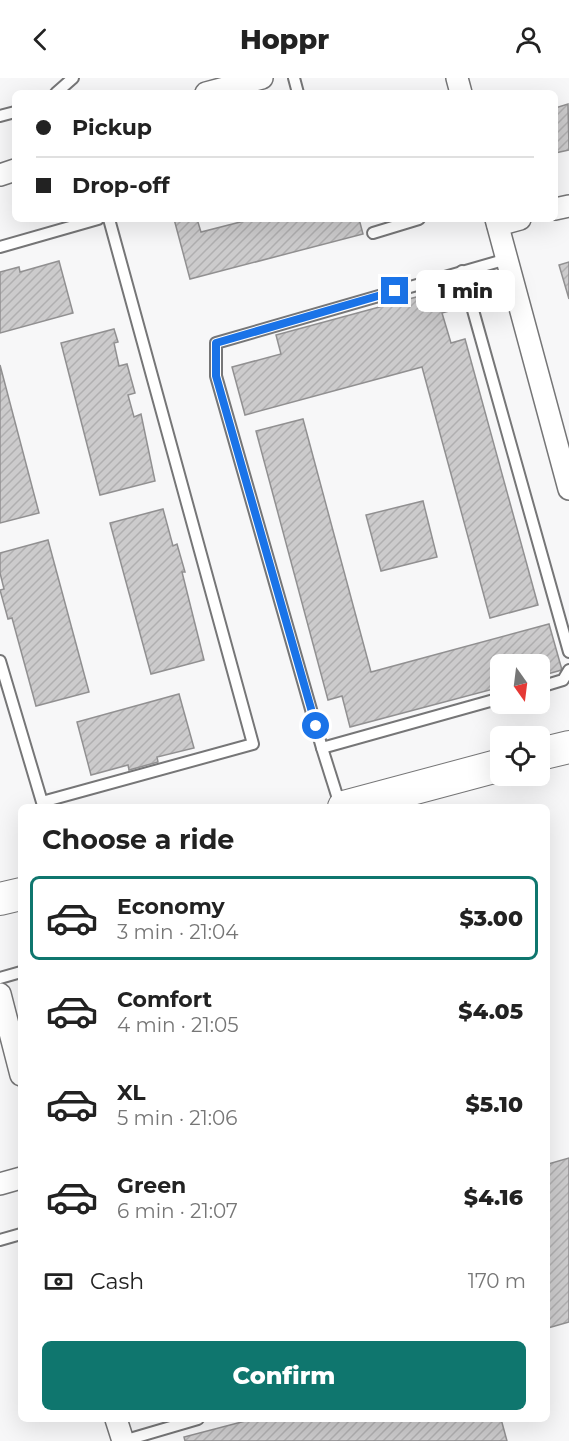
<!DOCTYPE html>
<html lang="en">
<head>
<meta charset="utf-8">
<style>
	:root { --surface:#fff; --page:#f2f2f2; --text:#222; --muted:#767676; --line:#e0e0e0; --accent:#0f766e }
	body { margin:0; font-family:Montserrat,sans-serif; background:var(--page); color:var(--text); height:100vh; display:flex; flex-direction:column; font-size:22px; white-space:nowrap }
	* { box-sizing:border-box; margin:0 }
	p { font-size:20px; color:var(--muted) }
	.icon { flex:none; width:33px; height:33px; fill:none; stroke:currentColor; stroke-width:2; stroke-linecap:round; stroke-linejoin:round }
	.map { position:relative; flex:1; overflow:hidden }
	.side { position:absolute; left:18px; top:726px; width:532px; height:618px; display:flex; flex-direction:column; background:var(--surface); border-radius:9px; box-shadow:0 6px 24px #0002 }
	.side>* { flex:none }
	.guide { position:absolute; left:12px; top:12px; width:546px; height:132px; border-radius:9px; box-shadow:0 6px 24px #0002; display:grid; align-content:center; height:132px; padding:0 24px; background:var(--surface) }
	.needle { width:39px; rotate:166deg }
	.tools { position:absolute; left:490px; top:576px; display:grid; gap:12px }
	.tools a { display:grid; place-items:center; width:60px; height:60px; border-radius:9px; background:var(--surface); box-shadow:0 6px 24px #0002; font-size:30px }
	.end { position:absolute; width:27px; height:27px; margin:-14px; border:8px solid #1a73e8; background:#fff; box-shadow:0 0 0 3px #fff }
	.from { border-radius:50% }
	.bubble { position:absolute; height:42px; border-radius:9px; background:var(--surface); box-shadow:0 6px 24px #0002; font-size:20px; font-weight:800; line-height:42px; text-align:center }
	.guide b { display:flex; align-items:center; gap:21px; height:57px; font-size:22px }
	.guide b+b { border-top:2px solid var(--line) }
	.guide i { width:15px; height:15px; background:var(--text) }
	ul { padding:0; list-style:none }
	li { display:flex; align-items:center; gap:18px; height:84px; margin:0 12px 9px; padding:0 12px; border:3px solid transparent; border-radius:9px }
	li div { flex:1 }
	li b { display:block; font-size:22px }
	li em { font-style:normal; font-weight:800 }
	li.active { border-color:var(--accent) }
	li>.icon { width:54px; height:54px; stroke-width:1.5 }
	h2 { padding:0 24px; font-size:27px; line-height:72px }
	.pay { display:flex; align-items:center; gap:15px; height:66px; padding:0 24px; font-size:22px }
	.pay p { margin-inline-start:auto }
	.button { display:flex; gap:12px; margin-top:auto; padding:12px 24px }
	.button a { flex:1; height:69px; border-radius:9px; background:var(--accent); color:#fff; font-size:24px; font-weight:800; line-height:69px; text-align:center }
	header { display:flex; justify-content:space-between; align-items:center; height:78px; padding:0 24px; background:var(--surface); font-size:27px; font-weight:800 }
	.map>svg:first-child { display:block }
	.building { fill:url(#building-hatch); stroke:#919091; stroke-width:1.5 }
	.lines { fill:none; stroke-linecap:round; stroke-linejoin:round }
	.service-casing { stroke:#767677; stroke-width:14 }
	.minor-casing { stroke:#767677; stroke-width:24 }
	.primary-casing { stroke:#767677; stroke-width:34 }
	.service { stroke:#fff; stroke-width:10 }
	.minor { stroke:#fff; stroke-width:21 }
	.primary { stroke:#fff; stroke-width:32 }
	.route { stroke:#1a73e8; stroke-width:8 }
</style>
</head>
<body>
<header><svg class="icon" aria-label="back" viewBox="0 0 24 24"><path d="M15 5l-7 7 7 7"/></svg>Hoppr<svg class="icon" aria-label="person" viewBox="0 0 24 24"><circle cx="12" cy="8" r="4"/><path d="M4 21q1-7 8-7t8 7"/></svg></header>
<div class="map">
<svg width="569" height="1363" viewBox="0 0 569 1363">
	<defs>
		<pattern id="building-hatch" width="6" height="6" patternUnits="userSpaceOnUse" patternTransform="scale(1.5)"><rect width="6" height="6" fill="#cccbcc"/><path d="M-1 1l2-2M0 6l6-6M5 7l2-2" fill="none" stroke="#b0afb0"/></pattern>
	</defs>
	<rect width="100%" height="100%" fill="#f7f7f8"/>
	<!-- building -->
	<g class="building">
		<path d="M568 26 569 72 555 75V30Z"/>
		<path d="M174 141H197L201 154 252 141H359L363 156 190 201Z"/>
		<path d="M59 183 73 235 0 255V194L19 189 20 194Z"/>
		<path d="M569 184V221L559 187Z"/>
		<path d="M457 208 463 229 442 235 451 265 465 261 538 527 490 540 422 289 245 337 232 289 281 276 276 257Z"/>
		<path d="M114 251 118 264 114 265 119 288 127 286 135 315 128 317 134 339 141 336 155 403 100 417 61 265Z"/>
		<path d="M0 287 39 435 0 445Z"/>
		<path d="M303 341 371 594 549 546 562 592 540 598V586H501V609L350 649 342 618 328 622 256 353Z"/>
		<path d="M423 423 437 479 381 493 366 437Z"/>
		<path d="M163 431 173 468 177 466 185 494H182L204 582 151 596 110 445Z"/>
		<path d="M48 462 89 614 36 628 12 540 8 541 0 512 4 511 0 495V475Z"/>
		<path d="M179 616 194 670 157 679 158 684 129 692 128 687 91 697 77 644Z"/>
		<path d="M569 1080V1244L548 1250V1086Z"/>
		<path d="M253 1341H501L507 1363H185L184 1359Z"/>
	</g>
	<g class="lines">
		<!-- service casing -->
		<g class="service-casing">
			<g id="service">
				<path d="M294 0 298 15"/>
				<path d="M56 15 73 0"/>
				<path d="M0 38 15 34"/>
				<path d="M373 155 419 141"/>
				<path d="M0 169 98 141"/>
				<path d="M462 193 569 574"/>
				<path d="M0 583 42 724 253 666 109 141"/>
				<path d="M540 609 563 602 569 592"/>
				<path d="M501 620 322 670 216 298V265L507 181"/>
				<path d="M322 670 340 727"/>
				<path d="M0 900 21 894"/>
				<path d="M0 1162 21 1156"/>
				<path d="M123 1363 198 1341"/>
			</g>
		</g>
		<!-- minor casing -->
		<g class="minor-casing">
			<g id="minor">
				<path d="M457 0 461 15"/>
				<path d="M206 15 262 0"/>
				<path d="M0 97 15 92"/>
				<path d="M555 131 569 128"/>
				<path d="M496 141 569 411"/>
				<path d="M498 147 520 141"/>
				<path d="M0 916 21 997"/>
				<path d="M0 1106 21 1100"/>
				<path d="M116 1341 123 1363"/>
			</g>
		</g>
		<!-- primary casing -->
		<g class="primary-casing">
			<g id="primary">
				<path d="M540 676 569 669"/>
				<path d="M344 729 501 687"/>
				<path d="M0 821 21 816"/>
			</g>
		</g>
		<!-- service -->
		<use href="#service" class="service"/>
		<!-- minor -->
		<use href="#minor" class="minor"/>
		<!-- primary -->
		<use href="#primary" class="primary"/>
	</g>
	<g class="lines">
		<!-- route -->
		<path class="route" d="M316 648 216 298V265L395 213"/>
	</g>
</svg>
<div class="tools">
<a><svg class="needle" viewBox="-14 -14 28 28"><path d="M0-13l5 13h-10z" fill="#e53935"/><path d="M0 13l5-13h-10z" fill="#767676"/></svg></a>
<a><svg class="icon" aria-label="locate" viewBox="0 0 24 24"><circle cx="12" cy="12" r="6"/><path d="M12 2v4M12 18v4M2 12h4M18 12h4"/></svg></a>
</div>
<i class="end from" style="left:316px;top:648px"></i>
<i class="end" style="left:395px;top:213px"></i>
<div class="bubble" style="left:416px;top:192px;width:99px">1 min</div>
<div class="guide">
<b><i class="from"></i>Pickup</b>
<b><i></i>Drop-off</b>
</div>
<section class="side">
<h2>Choose a ride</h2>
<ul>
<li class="active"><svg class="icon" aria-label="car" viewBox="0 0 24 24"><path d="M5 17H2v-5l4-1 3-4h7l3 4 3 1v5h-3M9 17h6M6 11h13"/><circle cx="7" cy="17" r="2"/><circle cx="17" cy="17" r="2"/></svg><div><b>Economy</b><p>3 min · 21:04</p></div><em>$3.00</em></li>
<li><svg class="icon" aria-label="car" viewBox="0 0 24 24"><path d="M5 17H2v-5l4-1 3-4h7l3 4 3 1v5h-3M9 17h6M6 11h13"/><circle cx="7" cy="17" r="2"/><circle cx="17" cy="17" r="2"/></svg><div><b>Comfort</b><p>4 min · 21:05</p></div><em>$4.05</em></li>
<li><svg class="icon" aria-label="car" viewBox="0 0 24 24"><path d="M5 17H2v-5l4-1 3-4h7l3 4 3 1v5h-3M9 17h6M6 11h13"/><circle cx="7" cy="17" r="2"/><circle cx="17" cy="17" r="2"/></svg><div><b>XL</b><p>5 min · 21:06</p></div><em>$5.10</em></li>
<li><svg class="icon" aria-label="car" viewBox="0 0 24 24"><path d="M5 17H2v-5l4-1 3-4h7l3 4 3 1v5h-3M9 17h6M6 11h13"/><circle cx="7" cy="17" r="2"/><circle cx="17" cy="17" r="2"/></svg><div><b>Green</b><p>6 min · 21:07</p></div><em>$4.16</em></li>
</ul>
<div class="pay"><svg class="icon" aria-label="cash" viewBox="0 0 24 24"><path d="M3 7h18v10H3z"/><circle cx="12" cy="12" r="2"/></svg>Cash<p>170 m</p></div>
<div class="button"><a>Confirm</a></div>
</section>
</div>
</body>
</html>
